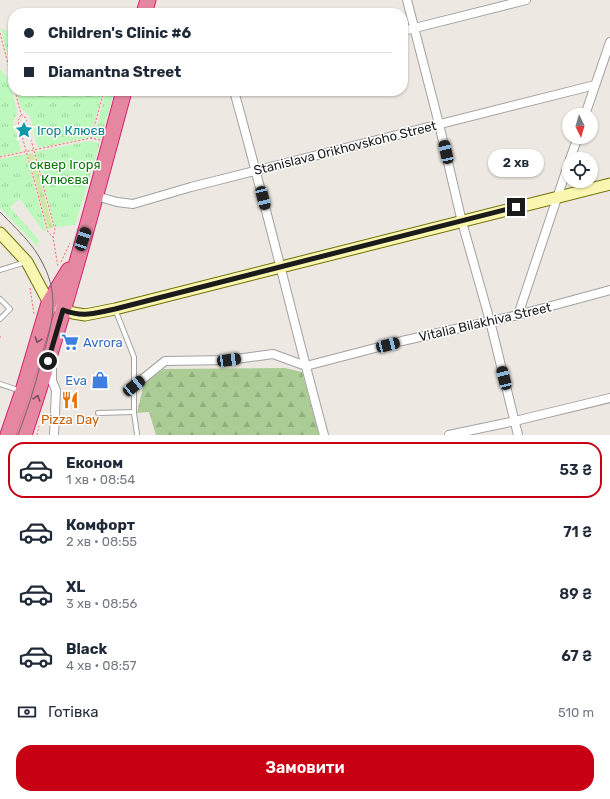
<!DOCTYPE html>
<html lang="uk">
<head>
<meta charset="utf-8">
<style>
	:root { --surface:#fff; --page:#f6f6f7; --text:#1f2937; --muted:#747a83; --line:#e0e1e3; --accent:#c70013 }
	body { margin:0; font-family:Rubik,sans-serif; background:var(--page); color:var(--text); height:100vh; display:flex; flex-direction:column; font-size:15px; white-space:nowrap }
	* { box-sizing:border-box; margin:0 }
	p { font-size:13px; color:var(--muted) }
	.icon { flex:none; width:22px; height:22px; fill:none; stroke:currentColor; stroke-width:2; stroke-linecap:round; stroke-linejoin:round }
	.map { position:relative; height:435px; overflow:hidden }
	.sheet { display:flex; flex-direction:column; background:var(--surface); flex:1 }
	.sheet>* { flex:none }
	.hud { position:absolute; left:8px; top:8px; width:400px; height:88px; border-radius:16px; box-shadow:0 1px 3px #0004; display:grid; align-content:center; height:88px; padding:0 16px; background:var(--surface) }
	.needle { width:26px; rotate:175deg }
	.buttons { position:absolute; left:562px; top:108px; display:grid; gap:8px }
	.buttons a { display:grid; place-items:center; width:36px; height:36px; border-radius:50%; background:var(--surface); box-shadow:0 1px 3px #0004; font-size:20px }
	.end { position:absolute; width:18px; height:18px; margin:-9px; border:5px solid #1b1b1b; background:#fff; box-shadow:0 0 0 2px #fff }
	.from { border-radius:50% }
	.bubble { position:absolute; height:28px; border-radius:14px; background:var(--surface); box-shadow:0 1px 3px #0004; font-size:13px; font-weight:600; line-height:28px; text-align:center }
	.car { position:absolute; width:12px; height:24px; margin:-12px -6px; border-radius:5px; box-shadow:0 0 3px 1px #0007; background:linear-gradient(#222 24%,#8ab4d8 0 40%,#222 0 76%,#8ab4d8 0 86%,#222 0) }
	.hud b { display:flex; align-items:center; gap:14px; height:38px; font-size:15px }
	.hud b+b { border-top:1px solid var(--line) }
	.hud i { width:10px; height:10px; background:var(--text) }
	ul { padding:7px 0 0; list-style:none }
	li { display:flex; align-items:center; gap:12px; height:56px; margin:0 8px 6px; padding:0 8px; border:2px solid transparent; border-radius:16px }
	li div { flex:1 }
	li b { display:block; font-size:15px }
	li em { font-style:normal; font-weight:600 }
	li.on { border-color:var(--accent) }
	li>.icon { width:36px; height:36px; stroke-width:1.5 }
	.pay { display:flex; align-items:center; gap:10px; height:44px; padding:0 16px; font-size:15px }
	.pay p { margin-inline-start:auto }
	.button { display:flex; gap:8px; margin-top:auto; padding:8px 16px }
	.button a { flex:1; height:46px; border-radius:16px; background:var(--accent); color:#fff; font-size:16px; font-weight:600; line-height:46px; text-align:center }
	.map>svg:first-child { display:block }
	.grass { fill:url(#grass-tufts) }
	.forest { fill:url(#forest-firs) }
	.park { fill:url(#park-tufts) }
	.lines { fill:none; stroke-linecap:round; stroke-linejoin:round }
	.lane-casing { stroke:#a2a2a2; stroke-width:6 }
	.street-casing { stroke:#a2a2a2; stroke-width:10 }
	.secondary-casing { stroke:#6f7104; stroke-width:13 }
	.highway-casing { stroke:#d62271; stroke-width:17 }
	.path { stroke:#fa6564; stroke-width:1; stroke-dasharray:2 2; stroke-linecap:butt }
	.lane { stroke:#fff; stroke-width:4 }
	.street { stroke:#fff; stroke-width:8 }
	.secondary { stroke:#f9f6b2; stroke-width:11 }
	.highway { stroke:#e687a2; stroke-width:15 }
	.tram { stroke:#696969; stroke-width:1 }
	.oneway { stroke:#764c58 }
	.route { stroke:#1b1b1b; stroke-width:5 }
	.labels { text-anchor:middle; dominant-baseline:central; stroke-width:3; stroke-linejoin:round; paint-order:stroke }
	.culture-label { font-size:13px; fill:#0d838f; stroke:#fff; text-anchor:start }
	.street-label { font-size:13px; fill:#1b1b1b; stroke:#fff }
	.park-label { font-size:13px; fill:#0c780a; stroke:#fff }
	.shop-label { font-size:13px; fill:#366cbe; stroke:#fff; text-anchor:start }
	.food-label { font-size:13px; fill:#c56008; stroke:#fff }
</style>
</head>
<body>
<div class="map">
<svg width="610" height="435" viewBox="0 0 610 435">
	<defs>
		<pattern id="grass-tufts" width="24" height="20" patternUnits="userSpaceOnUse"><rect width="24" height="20" fill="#cde9a5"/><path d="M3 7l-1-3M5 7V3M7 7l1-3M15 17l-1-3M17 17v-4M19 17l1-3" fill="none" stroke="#afc78d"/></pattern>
		<pattern id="forest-firs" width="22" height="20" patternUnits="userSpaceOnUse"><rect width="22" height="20" fill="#abcd95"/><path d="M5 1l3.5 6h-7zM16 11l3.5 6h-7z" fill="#93af80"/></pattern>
		<pattern id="park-tufts" width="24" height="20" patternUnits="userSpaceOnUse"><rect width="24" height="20" fill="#bdf9bc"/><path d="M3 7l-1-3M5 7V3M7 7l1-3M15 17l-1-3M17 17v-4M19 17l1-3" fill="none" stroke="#a2d5a1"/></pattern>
	</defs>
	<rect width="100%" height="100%" fill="#ede8e1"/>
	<!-- grass -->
	<path class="grass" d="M33 153 53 228 48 229 28 154Z"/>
	<!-- forest -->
	<path class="forest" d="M285 368 302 372 319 435H156L149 412 137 413 144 383 164 369Z"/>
	<!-- park -->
	<g class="park">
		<path d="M1 29 13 32V79Z"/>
		<path d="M0 69 9 79 17 111 16 117 13 120 21 152 0 156Z"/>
		<path d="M16 91H103L90 137 38 148 30 116 21 108Z"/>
		<path d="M106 91H114L101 139 94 137Z"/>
		<path d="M90 141 100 143 75 225 55 227 35 152Z"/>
		<path d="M26 154 46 230 43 231 20 199 10 207 39 240 37 246 0 208V159Z"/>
	</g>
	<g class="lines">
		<!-- lane casing -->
		<g class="lane-casing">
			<g id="lane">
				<path d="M0 270 26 262"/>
				<path d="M0 299 10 309 0 319"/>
				<path d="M115 309 134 357V413L137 434"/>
				<path d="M0 384 21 391"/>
				<path d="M98 413 134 412"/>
			</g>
		</g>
		<!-- street casing -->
		<g class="street-casing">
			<g id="street">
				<path d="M407 0 439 124 462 222 490 321 518 435"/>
				<path d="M403 31 526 0"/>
				<path d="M234 91C266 205 293 320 324 435"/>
				<path d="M585 115 610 42"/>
				<path d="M570 159 578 137"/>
				<path d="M96 196 117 202 133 204 191 187 595 85"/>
				<path d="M518 315 569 162"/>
				<path d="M52 363V381L56 390 54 435"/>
				<path d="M134 386 165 361 229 360 273 354 306 366 402 341 518 315 610 290"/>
				<path d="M449 435 515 421 610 398"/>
			</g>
		</g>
		<!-- secondary casing -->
		<g class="secondary-casing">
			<path id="secondary" d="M0 233 27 262 49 303 53 305 73 313 85 315 115 309 610 184"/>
		</g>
		<!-- highway casing -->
		<g class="highway-casing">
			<g id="highway">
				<path d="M144 13 148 0"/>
				<path d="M8 435 23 391 49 303 69 270"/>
				<path d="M24 435C62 322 93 206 124 91"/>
			</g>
		</g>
		<!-- path -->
		<g class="path">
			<path d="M0 33 13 83"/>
			<path d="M15 91 21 114 25 117 55 230 53 237 58 267"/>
			<path d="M21 115 18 121 48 232 53 237"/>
			<path d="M100 140 91 138 104 91"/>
			<path d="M0 157 91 138"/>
			<path d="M61 262 70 243"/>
			<path d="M30 288 34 314"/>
			<path d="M0 336V338"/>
			<path d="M37 435 39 426"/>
		</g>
		<!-- lane -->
		<use href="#lane" class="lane"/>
		<!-- street -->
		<use href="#street" class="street"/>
		<!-- secondary -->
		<use href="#secondary" class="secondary"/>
		<!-- highway -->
		<use href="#highway" class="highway"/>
		<!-- tram -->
		<path class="tram" d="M0 212C16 229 33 243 43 264 61 298 51 328 41 362 35 387 27 411 18 435"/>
	</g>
	<!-- one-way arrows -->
	<defs><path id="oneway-chevron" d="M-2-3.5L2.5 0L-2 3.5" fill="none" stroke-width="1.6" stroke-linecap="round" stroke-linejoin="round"/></defs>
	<g class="oneway">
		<use href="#oneway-chevron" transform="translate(38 340) rotate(107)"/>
		<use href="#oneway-chevron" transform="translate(37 398) rotate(-72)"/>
	</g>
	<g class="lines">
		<!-- route -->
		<path class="route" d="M48 361 63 310C84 318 94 313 115 309L516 207"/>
	</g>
	<!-- icons -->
	<defs>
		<g id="sight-bare" transform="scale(1.38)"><path d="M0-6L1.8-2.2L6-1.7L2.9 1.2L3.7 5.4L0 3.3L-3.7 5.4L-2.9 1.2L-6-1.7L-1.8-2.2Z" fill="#0f9aa8" stroke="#fff" stroke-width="2.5" paint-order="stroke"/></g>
		<g id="supermarket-bare" transform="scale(1.38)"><path d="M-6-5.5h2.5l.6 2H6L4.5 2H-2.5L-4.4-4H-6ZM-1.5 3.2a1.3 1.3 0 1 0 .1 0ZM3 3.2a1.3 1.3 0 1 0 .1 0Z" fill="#3f7fe0" stroke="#fff" stroke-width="2.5" paint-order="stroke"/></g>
		<g id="shop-bare" transform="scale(1.38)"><path d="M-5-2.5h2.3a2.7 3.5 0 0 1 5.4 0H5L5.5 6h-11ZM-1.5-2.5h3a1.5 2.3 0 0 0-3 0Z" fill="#3f7fe0" stroke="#fff" stroke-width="2.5" paint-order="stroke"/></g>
		<g id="restaurant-bare" transform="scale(1.38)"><path d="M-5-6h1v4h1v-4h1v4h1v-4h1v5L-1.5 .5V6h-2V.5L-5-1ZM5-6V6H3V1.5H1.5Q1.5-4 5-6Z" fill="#e8710a" stroke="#fff" stroke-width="2.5" paint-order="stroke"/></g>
	</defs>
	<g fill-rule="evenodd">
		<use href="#sight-bare" x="24" y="130"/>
		<use href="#supermarket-bare" x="70" y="342"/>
		<use href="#shop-bare" x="100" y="380"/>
		<use href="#restaurant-bare" x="70" y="400"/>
	</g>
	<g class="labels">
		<!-- culture labels -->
		<g class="culture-label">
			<text x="37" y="130">Ігор Клюєв</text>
		</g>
		<!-- street labels -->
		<g class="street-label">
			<text transform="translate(345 148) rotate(-14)">Stanislava Orikhovskoho Street</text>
			<text transform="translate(485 322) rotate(-13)">Vitalia Bilakhiva Street</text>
		</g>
		<!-- park labels -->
		<g class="park-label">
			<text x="65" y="164">сквер Ігоря<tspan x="65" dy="15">Клюєва</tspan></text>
		</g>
		<!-- shop labels -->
		<g class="shop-label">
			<text x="83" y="342">Avrora</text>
			<text x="87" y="380" text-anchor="end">Eva</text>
		</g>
		<!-- food labels -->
		<g class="food-label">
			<text x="70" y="419">Pizza Day</text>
		</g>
	</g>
</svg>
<div class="buttons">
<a><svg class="needle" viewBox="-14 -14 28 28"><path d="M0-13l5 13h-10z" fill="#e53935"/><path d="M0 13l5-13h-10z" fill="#747a83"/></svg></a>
<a><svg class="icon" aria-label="locate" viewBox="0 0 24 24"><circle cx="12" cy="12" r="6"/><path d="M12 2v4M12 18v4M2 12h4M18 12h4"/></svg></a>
</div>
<i class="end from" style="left:48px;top:361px"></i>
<i class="end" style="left:516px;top:207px"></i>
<div class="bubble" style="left:488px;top:149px;width:56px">2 хв</div>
<i class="car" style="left:446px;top:152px;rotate:347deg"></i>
<i class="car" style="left:263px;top:198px;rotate:166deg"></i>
<i class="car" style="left:83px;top:239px;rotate:18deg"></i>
<i class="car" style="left:388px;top:345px;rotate:75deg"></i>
<i class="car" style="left:229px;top:360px;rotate:82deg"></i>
<i class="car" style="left:504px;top:378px;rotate:346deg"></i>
<i class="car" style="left:134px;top:386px;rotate:51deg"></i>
<div class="hud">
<b><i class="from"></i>Children's Clinic #6</b>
<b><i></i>Diamantna Street</b>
</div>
</div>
<section class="sheet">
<ul>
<li class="on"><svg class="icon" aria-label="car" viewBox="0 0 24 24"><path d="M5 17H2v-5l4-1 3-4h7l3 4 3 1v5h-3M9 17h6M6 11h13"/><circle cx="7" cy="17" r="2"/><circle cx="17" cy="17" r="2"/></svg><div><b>Економ</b><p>1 хв · 08:54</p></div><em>53 ₴</em></li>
<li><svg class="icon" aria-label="car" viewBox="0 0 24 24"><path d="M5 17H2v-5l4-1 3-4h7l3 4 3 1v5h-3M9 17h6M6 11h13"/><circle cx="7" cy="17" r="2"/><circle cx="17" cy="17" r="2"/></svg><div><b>Комфорт</b><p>2 хв · 08:55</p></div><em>71 ₴</em></li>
<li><svg class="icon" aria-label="car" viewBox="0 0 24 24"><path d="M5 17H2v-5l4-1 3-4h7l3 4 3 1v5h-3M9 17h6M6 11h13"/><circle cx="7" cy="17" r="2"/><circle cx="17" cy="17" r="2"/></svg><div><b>XL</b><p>3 хв · 08:56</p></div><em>89 ₴</em></li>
<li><svg class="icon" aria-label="car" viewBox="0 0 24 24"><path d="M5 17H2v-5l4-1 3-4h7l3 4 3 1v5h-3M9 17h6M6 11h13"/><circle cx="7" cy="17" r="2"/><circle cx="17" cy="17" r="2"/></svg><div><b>Black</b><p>4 хв · 08:57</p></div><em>67 ₴</em></li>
</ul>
<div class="pay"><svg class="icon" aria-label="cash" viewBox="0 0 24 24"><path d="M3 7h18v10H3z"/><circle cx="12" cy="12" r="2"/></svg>Готівка<p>510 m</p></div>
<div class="button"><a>Замовити</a></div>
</section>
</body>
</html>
